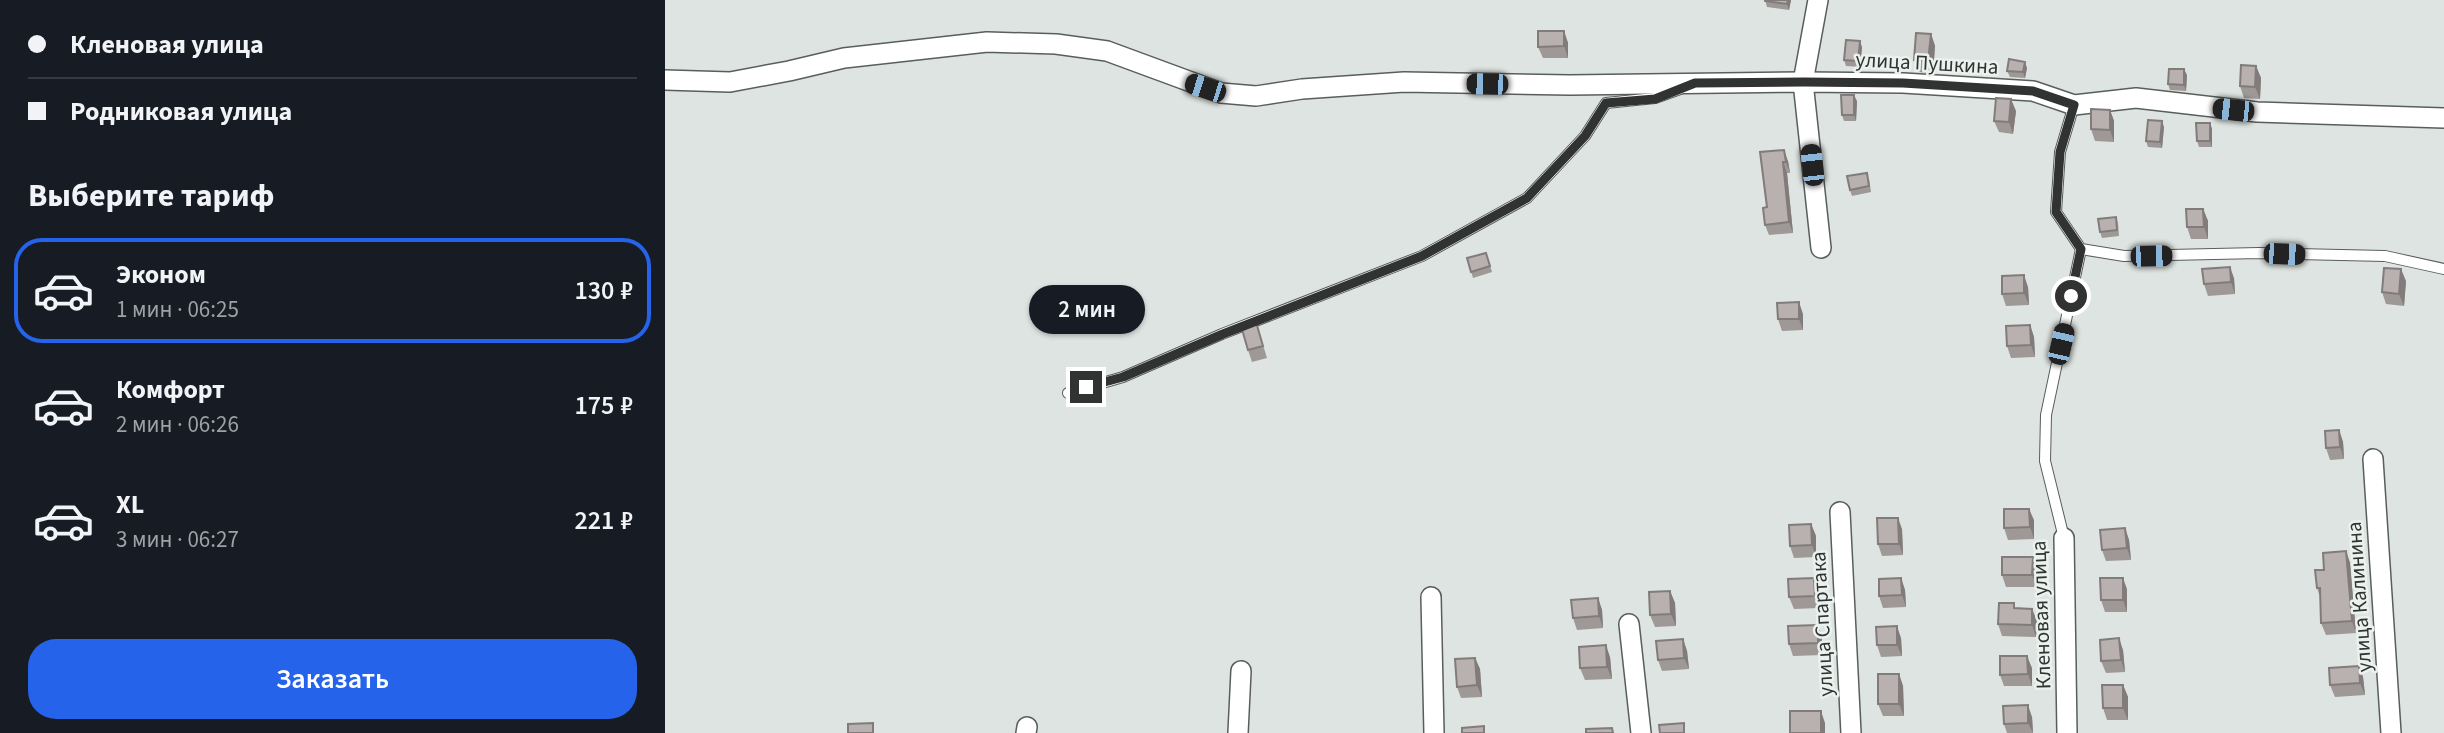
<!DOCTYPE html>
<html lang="ru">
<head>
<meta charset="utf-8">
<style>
	:root { --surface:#171b24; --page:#242831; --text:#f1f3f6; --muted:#9ea1a6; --line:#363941; --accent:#2563eb }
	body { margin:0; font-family:"Source Sans 3",sans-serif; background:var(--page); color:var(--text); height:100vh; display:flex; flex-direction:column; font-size:26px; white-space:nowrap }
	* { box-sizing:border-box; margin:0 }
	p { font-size:23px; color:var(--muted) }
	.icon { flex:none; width:38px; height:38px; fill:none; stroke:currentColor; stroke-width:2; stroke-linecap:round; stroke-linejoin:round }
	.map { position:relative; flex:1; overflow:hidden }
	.sheet { display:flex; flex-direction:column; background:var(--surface); width:665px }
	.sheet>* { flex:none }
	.hud { display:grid; align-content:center; height:154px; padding:0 28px; background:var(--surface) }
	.end { position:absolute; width:32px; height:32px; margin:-16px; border:9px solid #303332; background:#fff; box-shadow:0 0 0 4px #fff }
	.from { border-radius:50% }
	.bubble { position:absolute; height:49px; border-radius:24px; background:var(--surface); box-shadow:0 2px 5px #0004; font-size:23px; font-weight:600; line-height:49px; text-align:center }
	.car { position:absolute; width:21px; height:42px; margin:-21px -10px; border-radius:9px; box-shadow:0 0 5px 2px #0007; background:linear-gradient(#222 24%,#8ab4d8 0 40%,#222 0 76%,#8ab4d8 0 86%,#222 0) }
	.hud b { display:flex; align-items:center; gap:24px; height:66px; font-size:26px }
	.hud b+b { border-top:2px solid var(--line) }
	.hud i { width:18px; height:18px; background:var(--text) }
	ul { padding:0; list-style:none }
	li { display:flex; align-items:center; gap:21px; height:105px; margin:0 14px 10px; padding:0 14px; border:4px solid transparent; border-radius:28px }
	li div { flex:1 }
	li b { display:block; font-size:26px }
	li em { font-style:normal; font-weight:600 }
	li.active { border-color:var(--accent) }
	li>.icon { width:63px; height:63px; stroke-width:1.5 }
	h2 { padding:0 28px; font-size:32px; line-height:84px }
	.primary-button { display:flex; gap:14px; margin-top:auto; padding:14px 28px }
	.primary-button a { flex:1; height:80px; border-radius:28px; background:var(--accent); color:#fff; font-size:28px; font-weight:600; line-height:80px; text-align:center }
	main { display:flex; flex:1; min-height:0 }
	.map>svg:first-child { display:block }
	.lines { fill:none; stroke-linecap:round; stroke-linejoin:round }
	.service-casing { stroke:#585e5b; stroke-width:12 }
	.minor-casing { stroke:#585e5b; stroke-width:22 }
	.service { stroke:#fff; stroke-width:10 }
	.minor { stroke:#fff; stroke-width:19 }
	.wall { fill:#9e9897 }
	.shaded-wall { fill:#817c7b }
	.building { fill:#b8b1b0; stroke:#817c7b; stroke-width:2 }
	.route { stroke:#303332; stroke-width:9 }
	.labels { text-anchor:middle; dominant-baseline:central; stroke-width:5; stroke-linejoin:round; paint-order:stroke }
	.street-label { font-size:21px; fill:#303332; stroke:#ebf2ee }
</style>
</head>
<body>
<main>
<section class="sheet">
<div class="hud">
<b><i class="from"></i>Кленовая улица</b>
<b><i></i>Родниковая улица</b>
</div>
<h2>Выберите тариф</h2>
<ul>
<li class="active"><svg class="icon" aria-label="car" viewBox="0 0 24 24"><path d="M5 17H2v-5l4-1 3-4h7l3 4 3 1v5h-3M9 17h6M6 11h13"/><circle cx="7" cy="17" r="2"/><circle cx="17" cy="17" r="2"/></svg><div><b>Эконом</b><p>1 мин · 06:25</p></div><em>130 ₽</em></li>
<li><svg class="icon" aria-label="car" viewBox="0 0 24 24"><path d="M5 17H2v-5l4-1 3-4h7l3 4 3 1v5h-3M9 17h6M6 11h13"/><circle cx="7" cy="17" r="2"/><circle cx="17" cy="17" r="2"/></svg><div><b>Комфорт</b><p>2 мин · 06:26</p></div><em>175 ₽</em></li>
<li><svg class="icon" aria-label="car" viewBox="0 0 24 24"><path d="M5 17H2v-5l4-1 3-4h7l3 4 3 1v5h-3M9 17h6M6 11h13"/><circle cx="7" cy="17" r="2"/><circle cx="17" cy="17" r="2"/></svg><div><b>XL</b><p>3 мин · 06:27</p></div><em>221 ₽</em></li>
</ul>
<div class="primary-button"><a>Заказать</a></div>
</section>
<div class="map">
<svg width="1779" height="733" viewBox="0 0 1779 733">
	<rect width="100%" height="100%" fill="#dee4e1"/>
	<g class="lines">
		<!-- service casing -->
		<g class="service-casing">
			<g id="service">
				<path d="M1409 105 1395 152 1391 212 1416 249 1459 256 1594 253 1720 256 1779 269"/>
				<path d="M403 393 458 377 557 334 757 256 862 198 920 136 941 103 990 98 1015 89"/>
				<path d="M1399 538 1380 461 1381 415 1416 249"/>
			</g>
		</g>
		<!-- minor casing -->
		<g class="minor-casing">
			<g id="minor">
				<path d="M1153 0 1138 82 1156 248"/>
				<path d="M0 80 65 82 124 71 179 58 322 42 391 44 442 51 556 93 591 96 637 89 739 82 905 85 1138 82 1238 83 1368 91 1409 105 1471 98 1592 112 1779 118"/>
				<path d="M1708 459 1726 733"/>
				<path d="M1175 512 1186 733"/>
				<path d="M1399 538 1402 733"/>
				<path d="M766 597 769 733"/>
				<path d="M964 624 976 733"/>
				<path d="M361 733 362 727"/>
				<path d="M573 733 576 671"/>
			</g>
		</g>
		<!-- service -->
		<use href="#service" class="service"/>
		<!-- minor -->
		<use href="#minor" class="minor"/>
	</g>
	<!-- wall -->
	<g class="wall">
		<path d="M1100 0H1126L1124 10 1102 7Z"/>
		<path d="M899 31 903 43V58H878L873 47Z"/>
		<path d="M1266 34 1270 46 1268 73 1253 72 1249 60Z"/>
		<path d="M1197 47 1195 67 1181 66 1179 60Z"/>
		<path d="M1591 66 1596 78 1595 99 1579 98 1575 86Z"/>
		<path d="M1362 68 1360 78 1345 77 1342 71Z"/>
		<path d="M1522 75 1521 91 1505 90 1503 84Z"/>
		<path d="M1192 101 1191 121H1179L1177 115Z"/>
		<path d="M1445 110 1449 121V142L1430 141 1426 129Z"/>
		<path d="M1351 111 1348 134 1334 132 1329 121Z"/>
		<path d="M1545 123 1547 129V147H1534L1532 141Z"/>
		<path d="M1499 127 1497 148 1483 147 1481 141Z"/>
		<path d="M1095 152 1123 161 1125 173H1122L1128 233 1104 235 1100 225 1102 207Z"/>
		<path d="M1204 179 1206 192 1187 196 1185 190Z"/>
		<path d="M1538 209 1543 221V239H1526L1522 227Z"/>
		<path d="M1451 217 1453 223 1454 236 1437 238 1435 232Z"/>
		<path d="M821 253 827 272 808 278 802 258Z"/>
		<path d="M1569 278 1570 294 1543 296 1539 284Z"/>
		<path d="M1741 281 1739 306 1721 304 1717 292Z"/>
		<path d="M1363 287 1364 305 1341 306 1337 294Z"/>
		<path d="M1138 314V330L1117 331 1113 319Z"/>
		<path d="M591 322 602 358 587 362 583 350Z"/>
		<path d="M1365 325 1369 337 1370 357 1346 358 1342 346Z"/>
		<path d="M1674 430 1678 442 1679 459 1665 460 1661 448Z"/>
		<path d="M1369 520V539L1343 540 1339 528Z"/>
		<path d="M1146 524 1151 536V557L1129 558 1125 546Z"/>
		<path d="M1460 528 1464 540 1466 560 1441 561 1437 550Z"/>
		<path d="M1237 529 1238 555 1217 556 1213 544Z"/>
		<path d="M1681 551 1685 563 1691 633 1661 635 1656 623 1655 597 1652 588 1659 570Z"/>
		<path d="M1372 569V587H1341L1337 575Z"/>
		<path d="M1149 578 1153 590 1154 608 1129 609 1124 597Z"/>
		<path d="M1236 578 1240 590 1241 607 1218 608 1214 596Z"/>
		<path d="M1462 589V612H1440L1436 600Z"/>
		<path d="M1005 591 1010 603 1011 626 990 627 985 615Z"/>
		<path d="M933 598 937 610 938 628 912 630 908 618Z"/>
		<path d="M1367 609 1372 621 1371 637 1337 636 1333 624Z"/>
		<path d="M1153 625 1157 637V655L1128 656 1124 644Z"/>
		<path d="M1236 638 1237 656 1216 657 1212 645Z"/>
		<path d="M1018 639 1022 651 1024 669 997 671 993 660Z"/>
		<path d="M1458 650 1460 672 1441 673 1436 661Z"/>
		<path d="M945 657 947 679 920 680 915 668Z"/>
		<path d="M810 658 815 669 817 697 796 698 792 687Z"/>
		<path d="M1694 666 1698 677 1700 695 1670 697 1665 685Z"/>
		<path d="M1367 668V686H1339L1335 675Z"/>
		<path d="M1234 674 1238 686 1239 716H1218L1213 704Z"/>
		<path d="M1458 685 1463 697V720H1442L1438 708Z"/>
		<path d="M1367 717 1368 733H1342L1339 724Z"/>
	</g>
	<!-- shaded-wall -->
	<g class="shaded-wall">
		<path d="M1123 0H1126L1124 10 1122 4Z"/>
		<path d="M899 31 903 43V58L899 46Z"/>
		<path d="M1266 34 1270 46 1268 73 1263 61Z"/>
		<path d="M1195 41 1197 47 1195 67 1193 61Z"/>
		<path d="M1360 62 1362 68 1360 78 1358 72Z"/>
		<path d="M1591 66 1596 78 1595 99 1590 87Z"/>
		<path d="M1519 69 1522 75 1521 91 1519 85Z"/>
		<path d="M1189 95 1192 101 1191 121 1189 115Z"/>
		<path d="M1346 99 1351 111 1348 134 1344 122Z"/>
		<path d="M1445 110 1449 121V142L1445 130Z"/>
		<path d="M1497 121 1499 127 1497 148 1495 142Z"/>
		<path d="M1545 123 1547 129V147L1545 141Z"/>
		<path d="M1119 150 1123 161 1125 173 1121 162Z"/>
		<path d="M1118 162 1122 173 1128 233 1124 222Z"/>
		<path d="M1538 209 1543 221V239L1539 227Z"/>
		<path d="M1565 267 1569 278 1570 294 1566 282Z"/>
		<path d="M1736 269 1741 281 1739 306 1734 294Z"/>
		<path d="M1359 275 1363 287 1364 305 1359 293Z"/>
		<path d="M1134 302 1138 314V330L1134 319Z"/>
		<path d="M1365 325 1369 337 1370 357 1366 345Z"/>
		<path d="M1674 430 1678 442 1679 459 1675 447Z"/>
		<path d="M1364 509 1369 520V539L1365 527Z"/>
		<path d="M1233 518 1237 529 1238 555 1234 544Z"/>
		<path d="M1146 524 1151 536V557L1147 545Z"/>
		<path d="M1460 528 1464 540 1466 560 1462 548Z"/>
		<path d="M1681 551 1685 563 1691 633 1687 621Z"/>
		<path d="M1368 557 1372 569V587L1367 575Z"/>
		<path d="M1149 578 1153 590 1154 608 1150 596Z"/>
		<path d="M1236 578 1240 590 1241 607 1237 595Z"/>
		<path d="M1458 578 1462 589V612L1458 600Z"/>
		<path d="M1005 591 1010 603 1011 626 1006 614Z"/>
		<path d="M933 598 937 610 938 628 934 616Z"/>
		<path d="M1367 609 1372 621 1371 637 1367 625Z"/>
		<path d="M1153 625 1157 637V655L1153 643Z"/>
		<path d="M1232 626 1236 638 1237 656 1232 645Z"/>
		<path d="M1454 638 1458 650 1460 672 1456 660Z"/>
		<path d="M1018 639 1022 651 1024 669 1019 658Z"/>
		<path d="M941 645 945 657 947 679 942 667Z"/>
		<path d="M1362 656 1367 668V686L1363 674Z"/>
		<path d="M810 658 815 669 817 697 812 685Z"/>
		<path d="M1694 666 1698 677 1700 695 1695 683Z"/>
		<path d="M1234 674 1238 686 1239 716 1234 704Z"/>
		<path d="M1458 685 1463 697V720L1458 708Z"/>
		<path d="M1363 705 1367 717 1368 733 1363 723Z"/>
		<path d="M1156 711 1160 723V733H1156Z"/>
	</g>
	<!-- building -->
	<g class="building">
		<path d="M1100 0H1123L1122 4 1100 1Z"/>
		<path d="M873 31H899V46L873 47Z"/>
		<path d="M1251 33 1266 34 1263 61 1249 60Z"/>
		<path d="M1181 40 1195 41 1193 61 1179 60Z"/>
		<path d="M1344 59 1360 62 1358 72 1342 71Z"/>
		<path d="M1576 65 1591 66 1590 87 1575 86Z"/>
		<path d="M1504 69H1519V85L1503 84Z"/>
		<path d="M1176 95H1189V115H1177Z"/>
		<path d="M1331 98 1346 99 1344 122 1329 121Z"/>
		<path d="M1426 109 1445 110V130L1426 129Z"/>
		<path d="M1483 120 1497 121 1495 142 1481 141Z"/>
		<path d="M1531 123H1545V141H1532Z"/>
		<path d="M1119 150 1121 162H1118L1124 222 1100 225 1098 208 1102 207 1095 152Z"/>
		<path d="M1202 173 1204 186 1185 190 1182 176Z"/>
		<path d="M1521 209H1538L1539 227H1522Z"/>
		<path d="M1451 217 1452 230 1435 232 1433 219Z"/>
		<path d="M821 253 825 266 806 272 802 258Z"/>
		<path d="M1565 267 1566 282 1539 284 1537 269Z"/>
		<path d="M1719 268 1736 269 1734 294 1717 292Z"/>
		<path d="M1359 275V293L1337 294V276Z"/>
		<path d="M1134 302V319H1113L1112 303Z"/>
		<path d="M591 322 598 346 583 350 576 326Z"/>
		<path d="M1365 325 1366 345 1342 346 1341 326Z"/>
		<path d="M1674 430 1675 447 1661 448 1660 431Z"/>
		<path d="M1339 509H1364L1365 527 1339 528Z"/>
		<path d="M1212 518H1233L1234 544H1213Z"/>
		<path d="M1146 524 1147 545 1125 546 1124 525Z"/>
		<path d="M1460 528 1462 548 1437 550 1435 530Z"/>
		<path d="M1681 551 1687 621 1656 623 1655 588H1652L1650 570H1659L1658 553Z"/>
		<path d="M1337 557H1368L1367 575H1337Z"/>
		<path d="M1149 578 1150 596 1124 597 1123 579Z"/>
		<path d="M1236 578 1237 595 1214 596V579Z"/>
		<path d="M1435 578H1458V600H1436Z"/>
		<path d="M1005 591 1006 614 985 615 984 592Z"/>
		<path d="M933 598 934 616 908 618 906 600Z"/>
		<path d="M1334 603H1349V608L1367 609V625L1333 624Z"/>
		<path d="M1153 625V643L1124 644 1123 626Z"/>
		<path d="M1232 626V645H1212L1211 627Z"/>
		<path d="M1454 638 1456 660 1436 661 1435 640Z"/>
		<path d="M1018 639 1019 658 993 660 991 641Z"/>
		<path d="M941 645 942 667 915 668 914 647Z"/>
		<path d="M1335 656H1362L1363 674 1335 675Z"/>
		<path d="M810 658 812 685 792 687 790 659Z"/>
		<path d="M1694 666 1695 683 1665 685 1664 668Z"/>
		<rect x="1213" y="674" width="21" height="30"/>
		<path d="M1437 685H1458V708H1438Z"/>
		<path d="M1363 705V723L1339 724 1338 706Z"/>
		<rect x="1125" y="711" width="31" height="22"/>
		<path d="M208 723V733H183V724Z"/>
		<path d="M1019 723V733H995L994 725Z"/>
		<path d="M819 726V733H797V728Z"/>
		<path d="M947 728 948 733H921V729Z"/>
	</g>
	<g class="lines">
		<!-- route -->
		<path class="route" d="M421 387 458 377 558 334 757 256 862 198 920 136 941 103 990 99 1030 83 1138 82 1238 83 1368 91 1409 105 1395 152 1391 212 1416 249 1406 296"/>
	</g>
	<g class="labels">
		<!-- street labels -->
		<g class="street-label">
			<text transform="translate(1262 63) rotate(3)">улица Пушкина</text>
			<text transform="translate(1694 597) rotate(-94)">улица Калинина</text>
			<text transform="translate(1376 615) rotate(-92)">Кленовая улица</text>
			<text transform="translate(1157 624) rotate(-93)">улица Спартака</text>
		</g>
	</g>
</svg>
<i class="end from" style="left:1406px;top:296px"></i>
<i class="end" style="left:421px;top:387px"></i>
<div class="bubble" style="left:364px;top:285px;width:116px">2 мин</div>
<i class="car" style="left:822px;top:84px;rotate:271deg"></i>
<i class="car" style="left:540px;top:88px;rotate:288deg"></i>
<i class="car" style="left:1568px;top:110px;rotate:276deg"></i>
<i class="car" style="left:1147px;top:165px;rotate:354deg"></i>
<i class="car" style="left:1619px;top:254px;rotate:92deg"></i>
<i class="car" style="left:1486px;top:256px;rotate:89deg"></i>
<i class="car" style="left:1396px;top:344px;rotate:13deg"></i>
</div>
</main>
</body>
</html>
